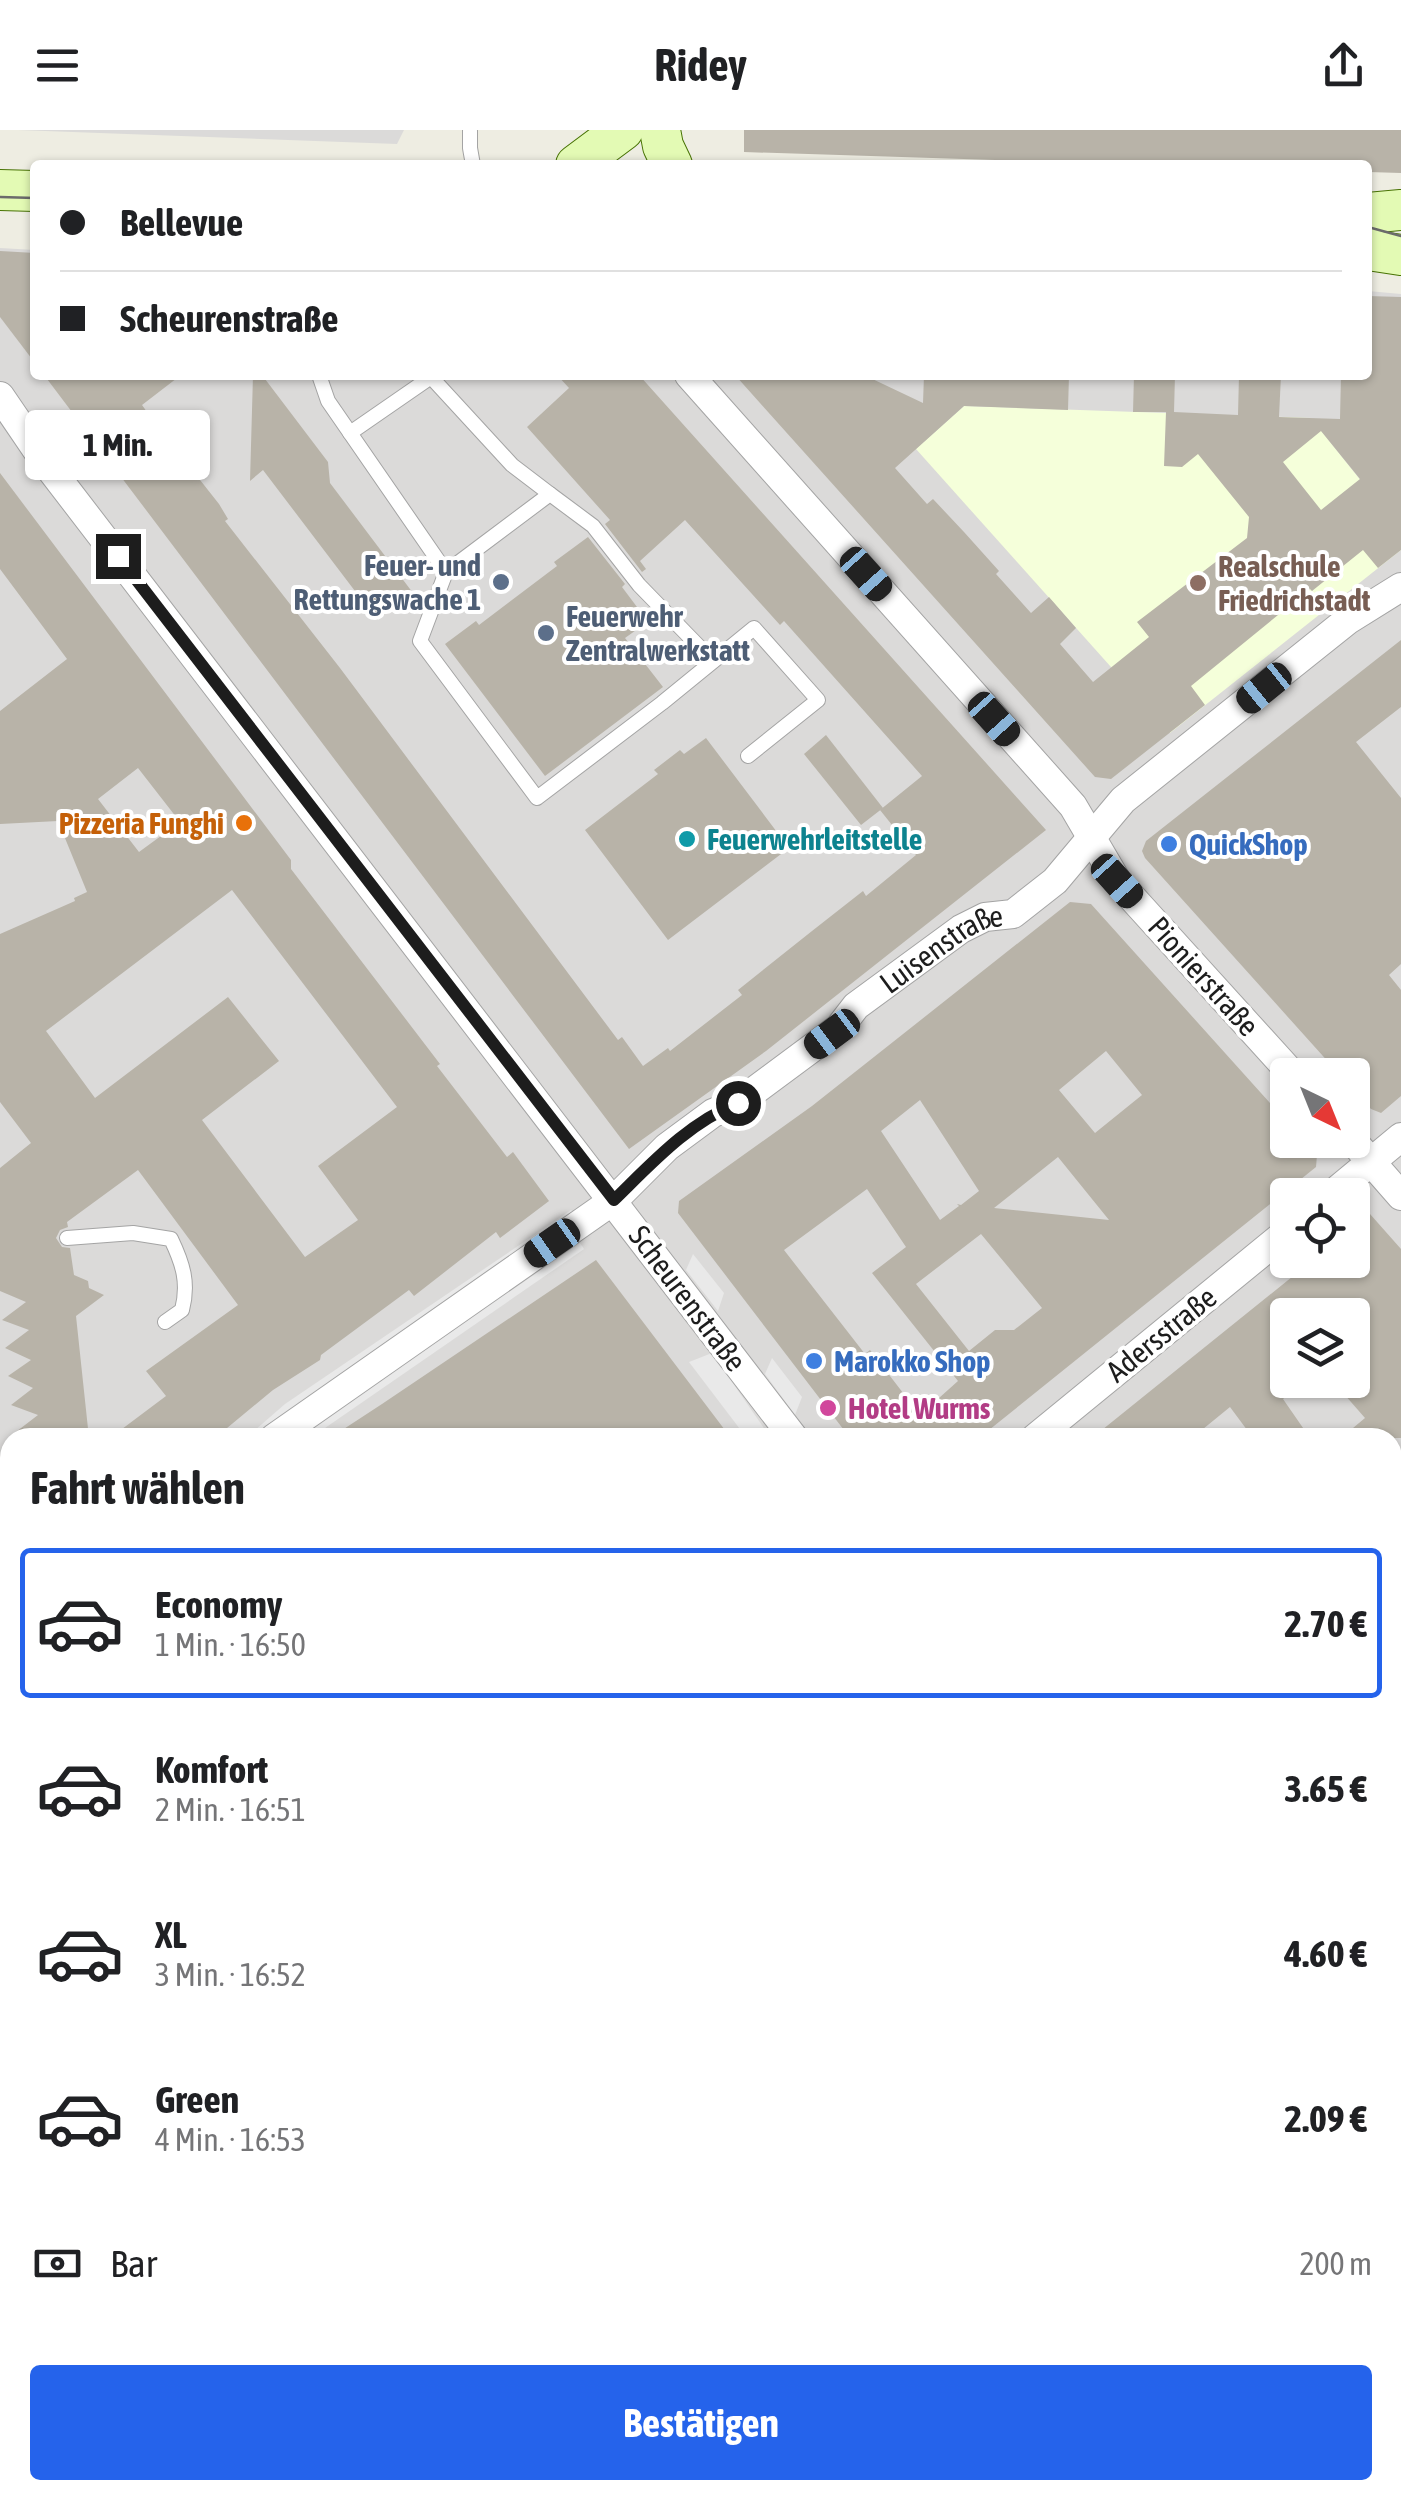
<!DOCTYPE html>
<html lang="de">
<head>
<meta charset="utf-8">
<style>
	:root { --surface:#fff; --page:#f6f6f6; --text:#202124; --muted:#757577; --line:#e0e0e0; --accent:#2563eb }
	body { margin:0; font-family:"Asap Condensed",sans-serif; background:var(--page); color:var(--text); height:100vh; display:flex; flex-direction:column; font-size:38px; white-space:nowrap }
	* { box-sizing:border-box; margin:0 }
	p { font-size:32px; color:var(--muted) }
	.icon { flex:none; width:55px; height:55px; fill:none; stroke:currentColor; stroke-width:2; stroke-linecap:round; stroke-linejoin:round }
	.map { position:relative; flex:1; overflow:hidden }
	.panel { position:absolute; left:0px; top:1298px; width:1402px; height:1072px; display:flex; flex-direction:column; background:var(--surface); border-radius:30px 30px 0 0; box-shadow:0 2px 8px #0004 }
	.panel>* { flex:none }
	.hud { position:absolute; left:30px; top:30px; width:1342px; height:220px; border-radius:10px; box-shadow:0 2px 8px #0004; display:grid; align-content:center; height:220px; padding:0 30px; background:var(--surface) }
	.needle { width:65px; rotate:137deg }
	.controls { position:absolute; left:1270px; top:928px; display:grid; gap:20px }
	.controls a { display:grid; place-items:center; width:100px; height:100px; border-radius:10px; background:var(--surface); box-shadow:0 2px 8px #0004; font-size:50px }
	.end { position:absolute; width:45px; height:45px; margin:-22px; border:12px solid #1d1d1d; background:#fff; box-shadow:0 0 0 5px #fff }
	.from { border-radius:50% }
	.bubble { position:absolute; height:70px; border-radius:10px; background:var(--surface); box-shadow:0 2px 8px #0004; font-size:32px; font-weight:700; line-height:70px; text-align:center }
	.car { position:absolute; width:30px; height:60px; margin:-30px -15px; border-radius:12px; box-shadow:0 0 8px 2px #0007; background:linear-gradient(#222 24%,#8ab4d8 0 40%,#222 0 76%,#8ab4d8 0 86%,#222 0) }
	.hud b { display:flex; align-items:center; gap:35px; height:95px; font-size:38px }
	.hud b+b { border-top:2px solid var(--line) }
	.hud i { width:25px; height:25px; background:var(--text) }
	ul { padding:0; list-style:none }
	li { display:flex; align-items:center; gap:30px; height:150px; margin:0 20px 15px; padding:0 10px; border:5px solid transparent; border-radius:10px }
	li div { flex:1 }
	li b { display:block; font-size:38px }
	li em { font-style:normal; font-weight:700 }
	li.selected { border-color:var(--accent) }
	li>.icon { width:90px; height:90px; stroke-width:1.5 }
	h2 { padding:0 30px; font-size:45px; line-height:120px }
	.pay { display:flex; align-items:center; gap:25px; height:110px; padding:0 30px; font-size:38px }
	.pay p { margin-inline-start:auto }
	.cta { display:flex; gap:20px; margin-top:auto; padding:20px 30px }
	.cta a { flex:1; height:115px; border-radius:10px; background:var(--accent); color:#fff; font-size:40px; font-weight:700; line-height:115px; text-align:center }
	header { display:flex; justify-content:space-between; align-items:center; height:130px; padding:0 30px; background:var(--surface); font-size:45px; font-weight:700 }
	.map>svg:first-child { display:block }
	.residential { fill:#dbdad9; fill-rule:evenodd }
	.commercial { fill:#efdbd1 }
	.industrial { fill:#e7d4de }
	.education { fill:#f5ffda }
	.grass { fill:#b5e9a7 }
	.parking { fill:#e9e9e9 }
	.pier { fill:#fff }
	.building { fill:#b8b3a8; fill-rule:evenodd }
	.lines { fill:none; stroke-linecap:round; stroke-linejoin:round }
	.service-casing { stroke:#a4a4a4; stroke-width:16 }
	.minor-casing { stroke:#a4a4a4; stroke-width:30 }
	.tertiary-casing { stroke:#a4a4a4; stroke-width:38 }
	.secondary-casing { stroke:#487304; stroke-width:42 }
	.service { stroke:#fff; stroke-width:14 }
	.minor { stroke:#fff; stroke-width:28 }
	.tertiary { stroke:#fff; stroke-width:35 }
	.secondary { stroke:#e3fab4; stroke-width:40 }
	.tram { stroke:#6b6b6b; stroke-width:2.5 }
	.rail { stroke:#6b6b6b; stroke-width:8; stroke-dasharray:20 20; stroke-linecap:butt }
	.route { stroke:#1d1d1d; stroke-width:12 }
	.service-dot { fill:#5c6f8a; stroke:#fff; stroke-width:4 }
	.education-dot { fill:#8d6e63; stroke:#fff; stroke-width:4 }
	.food-dot { fill:#e8710a; stroke:#fff; stroke-width:4 }
	.culture-dot { fill:#0f9aa8; stroke:#fff; stroke-width:4 }
	.shop-dot { fill:#3f7fe0; stroke:#fff; stroke-width:4 }
	.hotel-dot { fill:#d1479c; stroke:#fff; stroke-width:4 }
	.labels { text-anchor:middle; dominant-baseline:central; stroke-width:8; stroke-linejoin:round; paint-order:stroke }
	.service-label { font-size:30px; font-weight:bold; fill:#4e5e75; stroke:#fff; text-anchor:end }
	.education-label { font-size:30px; font-weight:bold; fill:#785e54; stroke:#fff; text-anchor:start }
	.food-label { font-size:30px; font-weight:bold; fill:#c56008; stroke:#fff; text-anchor:end }
	.culture-label { font-size:30px; font-weight:bold; fill:#0d838f; stroke:#fff; text-anchor:start }
	.shop-label { font-size:30px; font-weight:bold; fill:#366cbe; stroke:#fff; text-anchor:start }
	.street-label { font-size:30px; fill:#1d1d1d; stroke:#fff }
	.hotel-label { font-size:30px; font-weight:bold; fill:#b23c85; stroke:#fff; text-anchor:start }
</style>
</head>
<body>
<header><svg class="icon" aria-label="menu" viewBox="0 0 24 24"><path d="M4 6h16M4 12h16M4 18h16"/></svg>Ridey<svg class="icon" aria-label="share" viewBox="0 0 24 24"><path d="M12 15V3M7 8l5-5 5 5M5 13v7h14v-7"/></svg></header>
<div class="map">
<svg width="1401" height="2368" viewBox="0 0 1401 2368">
	<rect width="100%" height="100%" fill="#eeede2"/>
	<!-- residential -->
	<g class="residential">
		<path d="M18 0H404L397 14Z"/>
		<path d="M0 118 35 120V245H1368V161L1401 164V1853L1393 1867 1392 1308H10V1646L0 1637ZM1288 945H1352V1010H1288ZM1288 1065H1352V1130H1288ZM1288 1185H1352V1250H1288Z"/>
		<path d="M606 2360H1308L1307 2368H613Z"/>
	</g>
	<!-- commercial -->
	<path class="commercial" d="M227 2360H484L491 2368H229Z"/>
	<!-- industrial -->
	<path class="industrial" d="M0 1855 10 1865V2360H227L229 2368H0Z"/>
	<!-- education -->
	<path class="education" d="M964 276 1311 288 1401 401V420L1170 603 916 319Z"/>
	<!-- grass -->
	<path class="grass" d="M1393 2009 1401 2011V2046L1395 2073 1393 2074Z"/>
	<!-- parking -->
	<g class="parking">
		<path d="M571 1080 577 1085 264 1307 246 1308 285 1274Z"/>
		<path d="M580 1113 584 1119 312 1307H299Z"/>
		<path d="M693 1124 724 1163 718 1181 686 1140Z"/>
		<path d="M712 1223 770 1307H746L689 1232Z"/>
		<path d="M772 1228 802 1267 795 1285 765 1244Z"/>
	</g>
	<!-- pier -->
	<path class="pier" d="M0 1855 10 1865V1927L0 1934Z"/>
	<!-- building -->
	<g class="building">
		<path d="M744 0H1401V43L1368 42V35H1147L744 22Z"/>
		<path d="M0 121 35 123V233L0 187Z"/>
		<path d="M1368 166 1401 167V420L1378 438 1363 420 1312 461 1310 459 1191 556 1205 575 1111 649 1095 647 735 245H864L923 273 924 245H1069L1068 280 964 276 895 338 927 374 933 369 964 402 999 441 996 444 1031 483 1049 467 1076 498 1060 514 1093 552 1149 507 1137 492 1247 408 1249 387 1198 324 1182 337 1164 336 1166 282H1133L1134 245H1175L1174 282 1238 285 1239 245H1281L1279 287 1340 289 1341 245H1368ZM1321 301 1360 349 1321 380 1283 332Z"/>
		<path d="M44 245H181L142 275 147 282 145 283 175 324 178 322 219 374 228 389 225 391 340 538 618 910 622 907 643 936 668 918 670 921 742 865 738 860 812 801 863 761 866 766 916 725 880 680 922 646 784 491 780 495 685 390 640 431 646 439 642 442 605 394 610 390 527 297 569 258 557 245H639L1046 700 766 921 629 1019Z"/>
		<path d="M253 245H262L328 332 330 353 413 463 377 490 263 340 250 351Z"/>
		<path d="M0 343 291 730V739L440 934 437 936 507 1027 513 1022 549 1071 500 1108 496 1102 414 1166 409 1160 321 1225 320 1230 273 1260 215 1308H110L166 1266 146 1241 238 1175 138 1040 67 1092 68 1097 60 1100 56 1108 62 1117 70 1118 74 1145 88 1151 89 1158 104 1165 76 1186 89 1308H8L38 1285 11 1275 33 1258 8 1246 31 1230 5 1218 29 1200 2 1190 26 1172 0 1161V1038L31 1013 0 972V804L75 771 74 768 87 762 58 691 0 694V581L67 529 0 439ZM138 638 180 692 139 722 98 669ZM232 760 397 977 318 1036 358 1090 305 1127 202 990 279 931 228 867 95 968 46 901Z"/>
		<path d="M588 407 625 454 622 457 640 481 638 483 646 493 625 508 663 557 545 646 445 514 476 491 479 495 557 436 554 432Z"/>
		<path d="M1401 510V577L1356 612 1401 668V834L1389 845 1401 860V966L1381 983 1371 979 1352 959V945H1340L1145 728 1142 721 1146 711Z"/>
		<path d="M826 605 883 678 861 695 804 624Z"/>
		<path d="M706 608 789 718 668 810 585 700 658 644 654 640 680 620 684 624Z"/>
		<path d="M1070 772 1091 774 1288 993V1010H1303L1317 1025 1316 1037 979 1308H850L678 1083 679 1071 812 976ZM1106 921 1142 965 1095 1003 1059 960ZM920 970 979 1061 961 1075 957 1074 959 1076 940 1090 881 1001ZM1058 1027 1109 1090 994 1078ZM867 1059 906 1117 872 1143 958 1251 920 1285 870 1220 865 1224 784 1120ZM981 1104 1042 1178 1014 1200H995L969 1221 916 1154Z"/>
		<path d="M1370 1084 1401 1119V1308H1341L1365 1288 1344 1264 1352 1257V1185H1288V1265L1283 1269 1310 1308H1253L1230 1277 1192 1308H1092L1313 1130H1352V1098Z"/>
		<path d="M596 1130 731 1308H330L382 1274Z"/>
	</g>
	<g class="lines">
		<!-- service casing -->
		<g class="service-casing">
			<g id="service">
				<path d="M470 1V18L473 35"/>
				<path d="M319 245 328 271 446 442 420 511 537 668 662 573 754 498 818 570 748 626"/>
				<path d="M350 303 431 247 512 335 550 364"/>
				<path d="M446 442 550 364 593 396 639 455 713 531"/>
				<path d="M67 1108 133 1103 171 1109C183 1134 189 1153 182 1180L165 1192"/>
				<path d="M1066 2368 1071 2360"/>
				<path d="M1192 2368 1197 2360"/>
			</g>
		</g>
		<!-- minor casing -->
		<g class="minor-casing">
			<g id="minor">
				<path d="M689 245 1073 676 1117 751 1293 945"/>
				<path d="M0 266 45 332 794 1308"/>
				<path d="M1352 1010 1401 1066"/>
				<path d="M1331 1065 1401 1007"/>
				<path id="s1" d="M274 1308 614 1070 667 1017 713 983 738 973 839 898 856 876 961 799 985 787 1013 784 1055 751 1123 670 1348 490 1401 457"/>
				<path d="M1035 1308 1288 1101"/>
				<path d="M0 1517 10 1516"/>
				<path d="M543 2360 549 2368"/>
				<path d="M1123 2368 1128 2360"/>
			</g>
		</g>
		<!-- tertiary casing -->
		<g class="tertiary-casing">
			<g id="tertiary">
				<path d="M0 1706 10 1735"/>
				<path d="M0 1793 10 1852"/>
			</g>
		</g>
		<!-- secondary casing -->
		<g class="secondary-casing">
			<g id="secondary">
				<path d="M660 0 663 16 672 35"/>
				<path d="M576 35 623 0"/>
				<path d="M0 60 35 61"/>
				<path d="M1368 83 1401 80"/>
				<path d="M1368 120 1401 125"/>
				<path d="M1392 1909 1401 1895"/>
				<path d="M1392 2108 1399 2119 1397 2182 1400 2368"/>
				<path d="M1349 2360V2368"/>
			</g>
		</g>
		<!-- service -->
		<use href="#service" class="service"/>
		<!-- minor -->
		<use href="#minor" class="minor"/>
		<!-- tertiary -->
		<use href="#tertiary" class="tertiary"/>
		<!-- secondary -->
		<use href="#secondary" class="secondary"/>
		<!-- tram -->
		<g class="tram">
			<path d="M0 67 35 68"/>
			<path d="M1368 97 1401 106"/>
			<path d="M0 1683 10 1716"/>
			<path d="M0 1736 10 1754"/>
			<path d="M1392 1947 1401 1934"/>
			<path d="M1392 1974 1401 1960"/>
			<path d="M528 2360 535 2368"/>
			<path d="M549 2360 555 2368"/>
			<path d="M1114 2368 1119 2360"/>
			<path d="M1132 2368 1137 2360"/>
		</g>
		<!-- rail -->
		<g class="rail">
			<path d="M0 2001 10 2020"/>
			<path d="M0 2049 10 2069"/>
			<path d="M0 2095 10 2115"/>
			<path d="M115 2360 118 2368"/>
			<path d="M139 2360 142 2368"/>
			<path d="M165 2360 167 2368"/>
		</g>
	</g>
	<g class="lines">
		<!-- route -->
		<path class="route" d="M118 426 614 1070C652 1033 688 993 738 973"/>
	</g>
	<!-- markers -->
	<g class="service-dot">
		<circle cx="501" cy="452" r="10"/>
		<circle cx="546" cy="503" r="10"/>
	</g>
	<circle class="education-dot" cx="1198" cy="453" r="10"/>
	<circle class="food-dot" cx="244" cy="693" r="10"/>
	<circle class="culture-dot" cx="687" cy="709" r="10"/>
	<g class="shop-dot">
		<circle cx="1169" cy="714" r="10"/>
		<circle cx="814" cy="1231" r="10"/>
	</g>
	<circle class="hotel-dot" cx="828" cy="1278" r="10"/>
	<g class="labels">
		<!-- service labels -->
		<g class="service-label">
			<text x="481" y="435">Feuer- und<tspan x="481" dy="34">Rettungswache 1</tspan></text>
			<text x="566" y="486" text-anchor="start">Feuerwehr<tspan x="566" dy="34">Zentralwerkstatt</tspan></text>
		</g>
		<!-- education labels -->
		<g class="education-label">
			<text x="1218" y="436">Realschule<tspan x="1218" dy="34">Friedrichstadt</tspan></text>
		</g>
		<!-- food labels -->
		<g class="food-label">
			<text x="224" y="693">Pizzeria Funghi</text>
		</g>
		<!-- culture labels -->
		<g class="culture-label">
			<text x="707" y="709">Feuerwehrleitstelle</text>
		</g>
		<!-- shop labels -->
		<g class="shop-label">
			<text x="1189" y="714">QuickShop</text>
			<text x="834" y="1231">Marokko Shop</text>
		</g>
		<!-- street labels -->
		<g class="street-label">
			<text stroke="none"><textPath href="#s1" startOffset="832">Luisenstraße</textPath></text>
			<text transform="translate(1204 846) rotate(48)">Pionierstraße</text>
			<text transform="translate(688 1168) rotate(53)">Scheurenstraße</text>
			<text transform="translate(1161 1204) rotate(-39)">Adersstraße</text>
		</g>
		<!-- hotel labels -->
		<g class="hotel-label">
			<text x="848" y="1278">Hotel Wurms</text>
		</g>
	</g>
</svg>
<div class="controls">
<a><svg class="needle" viewBox="-14 -14 28 28"><path d="M0-13l5 13h-10z" fill="#e53935"/><path d="M0 13l5-13h-10z" fill="#757577"/></svg></a>
<a><svg class="icon" aria-label="locate" viewBox="0 0 24 24"><circle cx="12" cy="12" r="6"/><path d="M12 2v4M12 18v4M2 12h4M18 12h4"/></svg></a>
<a><svg class="icon" aria-label="layers" viewBox="0 0 24 24"><path d="M12 4l9 5-9 5-9-5zM3 14l9 5 9-5"/></svg></a>
</div>
<i class="end from" style="left:738px;top:973px"></i>
<i class="end" style="left:118px;top:426px"></i>
<div class="bubble" style="left:25px;top:280px;width:185px">1 Min.</div>
<i class="car" style="left:866px;top:444px;rotate:138deg"></i>
<i class="car" style="left:1264px;top:558px;rotate:231deg"></i>
<i class="car" style="left:994px;top:589px;rotate:138deg"></i>
<i class="car" style="left:1117px;top:751px;rotate:138deg"></i>
<i class="car" style="left:832px;top:904px;rotate:233deg"></i>
<i class="car" style="left:552px;top:1113px;rotate:235deg"></i>
<div class="hud">
<b><i class="from"></i>Bellevue</b>
<b><i></i>Scheurenstraße</b>
</div>
<section class="panel">
<h2>Fahrt wählen</h2>
<ul>
<li class="selected"><svg class="icon" aria-label="car" viewBox="0 0 24 24"><path d="M5 17H2v-5l4-1 3-4h7l3 4 3 1v5h-3M9 17h6M6 11h13"/><circle cx="7" cy="17" r="2"/><circle cx="17" cy="17" r="2"/></svg><div><b>Economy</b><p>1 Min. · 16:50</p></div><em>2.70 €</em></li>
<li><svg class="icon" aria-label="car" viewBox="0 0 24 24"><path d="M5 17H2v-5l4-1 3-4h7l3 4 3 1v5h-3M9 17h6M6 11h13"/><circle cx="7" cy="17" r="2"/><circle cx="17" cy="17" r="2"/></svg><div><b>Komfort</b><p>2 Min. · 16:51</p></div><em>3.65 €</em></li>
<li><svg class="icon" aria-label="car" viewBox="0 0 24 24"><path d="M5 17H2v-5l4-1 3-4h7l3 4 3 1v5h-3M9 17h6M6 11h13"/><circle cx="7" cy="17" r="2"/><circle cx="17" cy="17" r="2"/></svg><div><b>XL</b><p>3 Min. · 16:52</p></div><em>4.60 €</em></li>
<li><svg class="icon" aria-label="car" viewBox="0 0 24 24"><path d="M5 17H2v-5l4-1 3-4h7l3 4 3 1v5h-3M9 17h6M6 11h13"/><circle cx="7" cy="17" r="2"/><circle cx="17" cy="17" r="2"/></svg><div><b>Green</b><p>4 Min. · 16:53</p></div><em>2.09 €</em></li>
</ul>
<div class="pay"><svg class="icon" aria-label="cash" viewBox="0 0 24 24"><path d="M3 7h18v10H3z"/><circle cx="12" cy="12" r="2"/></svg>Bar<p>200 m</p></div>
<div class="cta"><a>Bestätigen</a></div>
</section>
</div>
</body>
</html>
